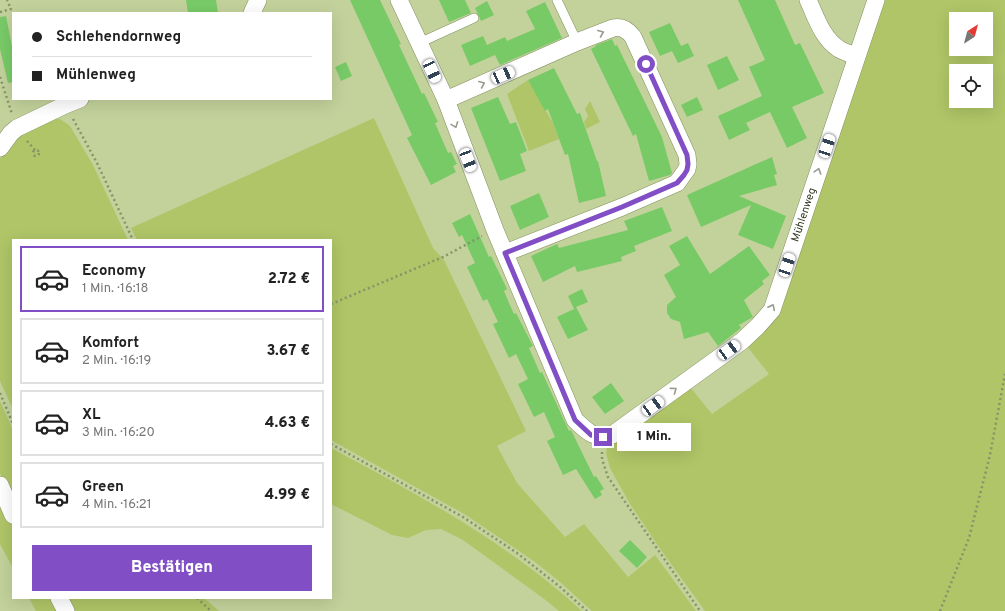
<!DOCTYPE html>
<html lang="de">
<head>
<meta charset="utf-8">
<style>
	:root { --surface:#fff; --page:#f2f2f2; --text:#222; --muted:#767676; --line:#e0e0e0; --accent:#814ec6 }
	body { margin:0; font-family:Overpass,sans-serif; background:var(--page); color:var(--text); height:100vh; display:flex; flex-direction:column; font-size:15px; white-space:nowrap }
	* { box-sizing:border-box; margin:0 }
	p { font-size:13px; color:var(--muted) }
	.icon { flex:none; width:22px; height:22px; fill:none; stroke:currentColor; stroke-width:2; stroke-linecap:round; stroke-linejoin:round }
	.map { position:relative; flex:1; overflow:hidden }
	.drawer { position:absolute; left:12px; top:239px; width:320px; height:360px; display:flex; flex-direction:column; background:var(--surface); border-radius:0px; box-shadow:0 4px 16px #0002 }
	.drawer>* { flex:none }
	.guide { position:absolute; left:12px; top:12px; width:320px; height:88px; border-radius:0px; box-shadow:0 4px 16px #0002; display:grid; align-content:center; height:88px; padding:0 20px; background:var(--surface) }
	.needle { width:26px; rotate:36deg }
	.tools { position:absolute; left:949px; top:12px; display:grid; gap:8px }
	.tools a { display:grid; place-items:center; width:44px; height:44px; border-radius:0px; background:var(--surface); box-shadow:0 4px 16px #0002; font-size:20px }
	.end { position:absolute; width:18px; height:18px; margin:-9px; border:5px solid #814ec6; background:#fff; box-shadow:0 0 0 2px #fff }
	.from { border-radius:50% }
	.bubble { position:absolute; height:28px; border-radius:0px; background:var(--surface); box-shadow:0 4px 16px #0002; font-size:13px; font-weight:800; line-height:28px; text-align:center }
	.car { position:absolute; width:12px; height:24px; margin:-12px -6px; border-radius:5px; box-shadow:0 0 3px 1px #0007; background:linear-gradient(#fff 24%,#345 0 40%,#fff 0 76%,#345 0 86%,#fff 0) }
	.guide b { display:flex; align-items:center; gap:14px; height:38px; font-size:15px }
	.guide b+b { border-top:1px solid var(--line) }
	.guide i { width:10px; height:10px; background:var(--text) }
	ul { padding:7px 0 0; list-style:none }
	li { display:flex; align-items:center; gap:12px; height:66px; margin:0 8px 6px; padding:0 12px; border:2px solid var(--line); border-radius:0px }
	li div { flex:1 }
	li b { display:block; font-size:15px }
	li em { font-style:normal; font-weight:800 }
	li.current { border-color:var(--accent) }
	li>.icon { width:36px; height:36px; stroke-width:1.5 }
	.cta { display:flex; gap:8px; margin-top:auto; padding:8px 20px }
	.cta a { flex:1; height:46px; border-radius:0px; background:var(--accent); color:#fff; font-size:16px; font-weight:800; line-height:46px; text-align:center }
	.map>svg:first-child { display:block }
	.green { fill:#afc567; fill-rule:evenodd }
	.building { fill:#78ca67 }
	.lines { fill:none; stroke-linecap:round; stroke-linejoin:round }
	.service-casing { stroke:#828f5c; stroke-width:10 }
	.minor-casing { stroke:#828f5c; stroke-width:18 }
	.path { stroke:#879369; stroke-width:2.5; stroke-dasharray:2 3; stroke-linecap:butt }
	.service { stroke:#fff; stroke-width:9 }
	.minor { stroke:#fff; stroke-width:17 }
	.oneway { stroke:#989b90 }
	.route { stroke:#814ec6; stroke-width:5 }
	.labels { text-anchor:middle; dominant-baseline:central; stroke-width:3; stroke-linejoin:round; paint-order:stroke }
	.street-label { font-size:11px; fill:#313721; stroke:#d0dfa8 }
</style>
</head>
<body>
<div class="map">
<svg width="1005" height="611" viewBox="0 0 1005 611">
	<rect width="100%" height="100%" fill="#c3d29b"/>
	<!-- green -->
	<g class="green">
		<path d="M881 0H1005V611H705L661 550 630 504 610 468 606 453 607 447 690 387 712 414 769 374 746 345 764 331ZM956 19H986V49H956ZM956 71H986V101H956Z"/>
		<path d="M528 80 553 123 559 139 529 151 507 94Z"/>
		<path d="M590 101 600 122 586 129 584 122 588 116 585 109Z"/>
		<path d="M374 118 433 248 444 260 526 431 497 446 517 483 565 537 584 524 628 577 655 555 696 611H592L560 582 535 562 466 515 331 440V240H137L131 228Z"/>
		<path d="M48 119H60L70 126 93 165 128 240H13V409L0 381V158L20 136Z"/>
		<path d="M0 401 13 430V501L0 473Z"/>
		<path d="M331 448C419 495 508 543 582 611H559L543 598 463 540 441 529 426 530 408 538 392 535 331 504Z"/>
		<path d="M0 498 13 526V568L0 544Z"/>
		<path d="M29 598H54L62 611H36Z"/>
		<path d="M66 598H204L219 611H74Z"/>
	</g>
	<!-- building -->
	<g class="building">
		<path d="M186 0H216L218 13H188Z"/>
		<path d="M350 0H380L401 44 399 45 422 94 424 93 438 122 435 123 448 153 451 152 457 164 453 166 456 172 431 185 407 138 412 135Z"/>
		<path d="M439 0H465L471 13 449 22Z"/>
		<path d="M738 0H775L795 45 800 43 824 93 792 107 807 138 787 148 770 112 746 123 750 130 729 140 718 116 762 96 749 67 765 60Z"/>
		<path d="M487 1 494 15 481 21 475 8Z"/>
		<path d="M545 2 562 38 500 65 495 55 470 66 461 45 483 36 487 45 505 37 507 41 535 29 526 11Z"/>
		<path d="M6 16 13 52V82L8 83 0 49V17Z"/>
		<path d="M670 23 681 46 688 43 694 56 678 63 672 51 660 56 649 32Z"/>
		<path d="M612 39 615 46 617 45 662 137 672 173 670 175 649 181 636 134 633 136 591 49 596 46V45Z"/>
		<path d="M727 56 739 80 718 90 707 65Z"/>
		<path d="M346 62 352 76 341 81 335 67Z"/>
		<path d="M554 68 577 114 580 113 597 161H598L606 196 579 203 568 154 565 155 548 109 545 111 528 80Z"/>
		<path d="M498 97 510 124 516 122 527 151 520 154 526 171 500 181 471 108Z"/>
		<path d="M697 97 703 110 687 117 681 105Z"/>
		<path d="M772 157 777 174 774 175 777 185 739 196 786 216 773 249 738 235 751 205 701 227 687 195Z"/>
		<path d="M539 193 549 217 520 230 510 206Z"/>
		<path d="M662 207 672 231 634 246 636 251 621 257 622 261 577 272 575 266 543 282 531 256 557 244 559 248 628 230 624 221Z"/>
		<path d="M470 214 489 257 491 256 507 289 504 291 509 303 514 314 516 313 533 346 529 348 540 373 542 372 569 431 571 430 594 477 596 476 604 489 600 491 602 495 595 499 576 469 563 475 547 441 555 437 544 412 534 417 518 384 528 379 516 354 509 358 493 324 498 322 487 299 483 301 467 267 475 263 462 235 459 237 452 223Z"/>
		<path d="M687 236 710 274 749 246 770 275 762 281 764 284 744 300 753 317 739 325 741 328 718 346 708 332 684 339 680 322 671 319 667 313V305L676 297 664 275 680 265 669 246Z"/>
		<path d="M582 289 588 302 576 307 588 330 568 339 557 317 574 309 568 296Z"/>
		<path d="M611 383 624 401 605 414 592 397Z"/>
		<path d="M630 540 647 557 637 568 619 551Z"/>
	</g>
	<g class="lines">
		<!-- service casing -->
		<g class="service-casing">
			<g id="service">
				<path d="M557 0 577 42"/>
				<path d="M419 43 474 18"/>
			</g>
		</g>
		<!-- minor casing -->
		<g class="minor-casing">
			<g id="minor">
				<path id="s1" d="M399 0 446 100 495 230 575 420C588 432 593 439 612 435L742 341 758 326 772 310 876 0"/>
				<path d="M808 0C816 17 822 38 839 49 844 52 851 54 856 56"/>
				<path d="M252 13 258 0"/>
				<path d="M446 100 577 42 613 28C622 26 628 30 633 37L687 155 688 164 687 169 677 183 622 207 505 253"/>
				<path d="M0 148 11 133 17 128 65 105 80 99"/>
				<path d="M0 485 13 515"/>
				<path d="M59 598 66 611"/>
			</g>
		</g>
		<!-- path -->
		<g class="path">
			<path d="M0 12 11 9 7 0"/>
			<path d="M0 77 12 114"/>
			<path d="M73 119 97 163 133 240"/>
			<path d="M27 141 35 150"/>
			<circle cx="36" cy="153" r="3"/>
			<path d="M331 304 443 257 482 236"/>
			<path d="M0 393 13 424"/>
			<path d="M331 444 463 517 517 553 559 586 587 611"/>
			<path d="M602 452V459L608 477 700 611"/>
			<path d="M197 598 211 611"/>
			<path d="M940 611 969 538 990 455 1005 374"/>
		</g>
		<!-- service -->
		<use href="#service" class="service"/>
		<!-- minor -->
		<use href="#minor" class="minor"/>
	</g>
	<!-- one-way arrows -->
	<defs><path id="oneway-chevron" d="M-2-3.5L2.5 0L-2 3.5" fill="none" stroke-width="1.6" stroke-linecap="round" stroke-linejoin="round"/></defs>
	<g class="oneway">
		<use href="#oneway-chevron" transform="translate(601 33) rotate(-22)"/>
		<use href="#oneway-chevron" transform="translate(482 84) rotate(-23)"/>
		<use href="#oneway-chevron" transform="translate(455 125) rotate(69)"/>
		<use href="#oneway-chevron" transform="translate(818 171) rotate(-72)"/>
		<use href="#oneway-chevron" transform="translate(772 307) rotate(-64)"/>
		<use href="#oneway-chevron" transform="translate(674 390) rotate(-36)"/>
	</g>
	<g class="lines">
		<!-- route -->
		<path class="route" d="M603 437 591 435 575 420 505 253 622 207 677 183 684 175 687 170 688 164 687 155 646 64"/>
	</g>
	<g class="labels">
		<!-- street labels -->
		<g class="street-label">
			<text stroke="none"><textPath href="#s1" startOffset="802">Mühlenweg</textPath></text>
		</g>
	</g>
</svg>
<div class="tools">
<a><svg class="needle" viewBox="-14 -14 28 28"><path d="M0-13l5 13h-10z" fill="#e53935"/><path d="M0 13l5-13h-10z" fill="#767676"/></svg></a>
<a><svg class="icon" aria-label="locate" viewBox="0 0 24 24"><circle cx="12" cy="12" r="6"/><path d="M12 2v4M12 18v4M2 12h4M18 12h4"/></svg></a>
</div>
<i class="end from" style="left:646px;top:64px"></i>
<i class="end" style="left:603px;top:437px"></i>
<div class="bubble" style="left:617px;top:423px;width:74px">1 Min.</div>
<i class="car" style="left:432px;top:71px;rotate:155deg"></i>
<i class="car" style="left:503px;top:75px;rotate:66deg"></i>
<i class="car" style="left:827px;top:146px;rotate:19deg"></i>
<i class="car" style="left:468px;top:160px;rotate:159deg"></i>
<i class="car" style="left:787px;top:265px;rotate:19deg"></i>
<i class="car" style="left:729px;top:350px;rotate:54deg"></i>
<i class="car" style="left:653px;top:406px;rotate:54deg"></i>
<div class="guide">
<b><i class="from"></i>Schlehendornweg</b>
<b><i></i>Mühlenweg</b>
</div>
<section class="drawer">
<ul>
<li class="current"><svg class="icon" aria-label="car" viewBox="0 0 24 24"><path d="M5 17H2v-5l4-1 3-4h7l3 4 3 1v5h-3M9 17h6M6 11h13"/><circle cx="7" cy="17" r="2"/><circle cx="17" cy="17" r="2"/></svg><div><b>Economy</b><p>1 Min. · 16:18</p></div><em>2.72 €</em></li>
<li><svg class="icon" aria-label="car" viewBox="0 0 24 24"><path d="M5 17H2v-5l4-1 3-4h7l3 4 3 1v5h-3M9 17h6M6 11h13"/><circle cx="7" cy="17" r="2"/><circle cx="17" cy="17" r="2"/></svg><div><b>Komfort</b><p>2 Min. · 16:19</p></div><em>3.67 €</em></li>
<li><svg class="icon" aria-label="car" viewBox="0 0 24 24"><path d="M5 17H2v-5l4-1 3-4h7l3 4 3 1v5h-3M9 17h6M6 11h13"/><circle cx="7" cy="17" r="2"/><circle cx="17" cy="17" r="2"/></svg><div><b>XL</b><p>3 Min. · 16:20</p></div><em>4.63 €</em></li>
<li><svg class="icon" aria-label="car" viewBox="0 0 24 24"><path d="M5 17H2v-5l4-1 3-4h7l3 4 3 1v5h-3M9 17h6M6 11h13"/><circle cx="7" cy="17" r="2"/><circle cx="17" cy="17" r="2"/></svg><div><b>Green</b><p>4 Min. · 16:21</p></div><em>4.99 €</em></li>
</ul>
<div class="cta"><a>Bestätigen</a></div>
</section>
</div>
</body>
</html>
